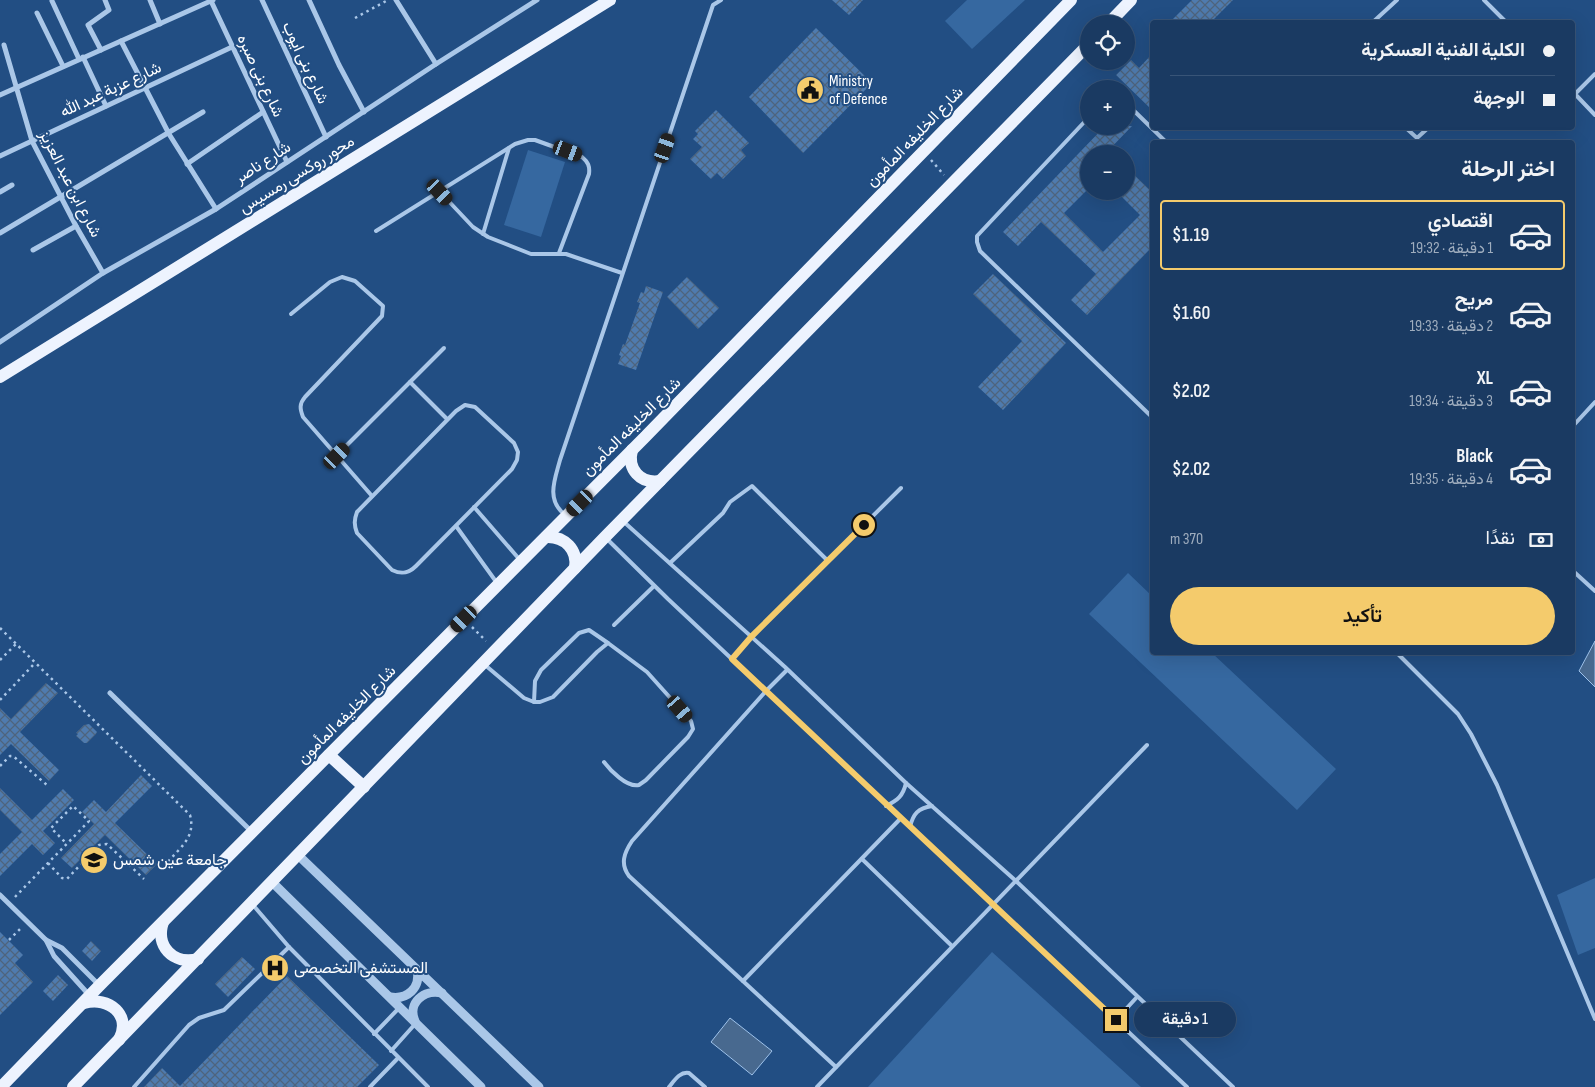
<!DOCTYPE html>
<html lang="ar">
<head>
<meta charset="utf-8">
<style>
	:root { --surface:#1a3a62; --page:#27456b; --text:#f1f3f6; --muted:#9fadbe; --line:#385477; --accent:#f4cb6c }
	body { margin:0; font-family:"Sofia Sans Condensed",Vazirmatn,sans-serif; background:var(--page); color:var(--text); direction:rtl; height:100vh; display:flex; flex-direction:column; font-size:19px; white-space:nowrap }
	* { box-sizing:border-box; margin:0 }
	p { font-size:16px; color:var(--muted) }
	.icon { flex:none; width:28px; height:28px; fill:none; stroke:currentColor; stroke-width:2; stroke-linecap:round; stroke-linejoin:round }
	.map { position:relative; flex:1; overflow:hidden; direction:ltr }
	.details { position:absolute; left:1150px; top:140px; width:425px; height:515px; display:flex; flex-direction:column; background:var(--surface); border-radius:5px; box-shadow:0 5px 20px #0002,0 0 0 1px var(--line); direction:rtl }
	.details>* { flex:none }
	.guide { position:absolute; left:1150px; top:20px; width:425px; height:110px; border-radius:5px; box-shadow:0 5px 20px #0002,0 0 0 1px var(--line); direction:rtl; display:grid; align-content:center; height:110px; padding:0 20px; background:var(--surface) }
	.buttons { position:absolute; left:1080px; top:15px; display:grid; gap:10px }
	.buttons a { display:grid; place-items:center; width:55px; height:55px; border-radius:50%; background:var(--surface); box-shadow:0 5px 20px #0002,0 0 0 1px var(--line); font-size:25px }
	.end { position:absolute; width:22px; height:22px; margin:-11px; border:6px solid #f4cb6c; background:#111; box-shadow:0 0 0 2px #111 }
	.from { border-radius:50% }
	.bubble { position:absolute; height:35px; border-radius:18px; background:var(--surface); box-shadow:0 5px 20px #0002,0 0 0 1px var(--line); font-size:16px; font-weight:600; line-height:35px; text-align:center; direction:rtl }
	.car { position:absolute; width:15px; height:30px; margin:-15px -8px; border-radius:6px; box-shadow:0 0 4px 1px #0007; background:linear-gradient(#222 24%,#8ab4d8 0 40%,#222 0 76%,#8ab4d8 0 86%,#222 0) }
	.guide b { display:flex; align-items:center; gap:18px; height:48px; font-size:19px }
	.guide b+b { border-top:1px solid var(--line) }
	.guide i { width:12px; height:12px; background:var(--text) }
	ul { padding:0; list-style:none }
	li { display:flex; align-items:center; gap:15px; height:70px; margin:0 10px 8px; padding:0 10px; border:2px solid transparent; border-radius:5px }
	li div { flex:1 }
	li b { display:block; font-size:19px }
	li em { font-style:normal; font-weight:600 }
	li.on { border-color:var(--accent) }
	li>.icon { width:45px; height:45px; stroke-width:1.5 }
	h2 { padding:0 20px; font-size:22px; line-height:60px }
	.pay { display:flex; align-items:center; gap:12px; height:55px; padding:0 20px; font-size:19px }
	.pay p { margin-inline-start:auto }
	.button { display:flex; gap:10px; margin-top:auto; padding:10px 20px }
	.button a { flex:1; height:58px; border-radius:30px; background:var(--accent); color:#111; font-size:20px; font-weight:600; line-height:58px; text-align:center }
	.map>svg:first-child { display:block }
	.grass { fill:#3668a0 }
	.water { fill:#48698f; stroke:#9ec2ea }
	.building { fill:url(#building-cross-hatch) }
	.lines { fill:none; stroke-linecap:round; stroke-linejoin:round }
	.path { stroke:#aac7e8; stroke-width:2.5; stroke-dasharray:2.5 4; stroke-linecap:butt }
	.service { stroke:#aac7e8; stroke-width:4 }
	.minor { stroke:#aac7e8; stroke-width:5 }
	.tertiary { stroke:#aac7e8; stroke-width:9 }
	.primary { stroke:#edf3fe; stroke-width:12 }
	.route { stroke:#f4cb6c; stroke-width:6 }
	.labels { text-anchor:middle; dominant-baseline:central; stroke-width:4; stroke-linejoin:round; paint-order:stroke }
	.street-label { font-size:16px; fill:#fff; stroke:#224e83 }
	.poi-label { font-size:16px; fill:#fff; stroke:#224e83; text-anchor:start }
</style>
</head>
<body>
<div class="map">
<svg width="1595" height="1087" viewBox="0 0 1595 1087">
	<defs>
		<pattern id="building-cross-hatch" width="8" height="8" patternUnits="userSpaceOnUse" patternTransform="scale(1.25)"><rect width="8" height="8" fill="#4f7bae"/><path d="M0 0l8 8M0 8l8-8" fill="none" stroke="#4e647d"/></pattern>
	</defs>
	<rect width="100%" height="100%" fill="#224e83"/>
	<!-- grass -->
	<g class="grass">
		<path d="M967 0H1025L972 49 945 21Z"/>
		<path d="M528 150 565 162 541 237 504 225Z"/>
		<path d="M1128 573 1152 596V652L1212 653 1336 769 1297 810 1089 614Z"/>
		<path d="M1595 878V948L1578 955 1557 895Z"/>
		<path d="M992 952 1141 1087H868Z"/>
	</g>
	<!-- water -->
	<g class="water">
		<path d="M1595 641V687L1579 671Z"/>
		<path d="M730 1018 772 1051 752 1075 711 1042Z"/>
	</g>
	<!-- building -->
	<g class="building">
		<path d="M832 0H863L849 15Z"/>
		<path d="M1192 0H1233L1211 22H1170Z"/>
		<path d="M816 28 872 83 803 153 749 97Z"/>
		<path d="M1152 54V110L1116 75 1131 60 1139 68Z"/>
		<path d="M716 110 749 143 741 150 746 156 723 179 717 173 711 179 690 159 702 147 693 139 698 134 695 131Z"/>
		<path d="M1105 126H1132L1105 154H1089V188L1064 213 1103 252 1140 215 1116 191H1126V167L1152 192V247L1087 315 1071 300 1096 274 1041 222 1018 246 1003 232Z"/>
		<path d="M993 274 1066 343 1003 410 978 387 1022 341 973 294Z"/>
		<path d="M687 277 719 308 698 329 667 297Z"/>
		<path d="M646 286 663 292 636 370 618 364 621 356 619 355 623 344 625 345 640 303 637 302 641 292 644 293Z"/>
		<path d="M46 683 58 693 20 732 59 770 49 781 11 744 0 755V708L11 719Z"/>
		<path d="M89 724 97 732 96 734 87 743H84L76 736 78 734 76 733 84 725Z"/>
		<path d="M141 775 152 786 115 823 157 864 146 875 105 835 72 868 61 858 94 824 82 812 94 800 106 812Z"/>
		<path d="M0 788 32 820 63 789 74 800 43 831 55 843 43 855 32 844 0 876V854L22 832 0 810Z"/>
		<path d="M0 932 23 955 15 963 33 982 0 1015Z"/>
		<path d="M91 941 101 951 92 961 82 951Z"/>
		<path d="M242 957 255 969 228 997 215 984Z"/>
		<path d="M58 975 68 985 53 1001 43 991Z"/>
		<path d="M287 976 379 1065 357 1087H144L162 1068 180 1086Z"/>
	</g>
	<g class="lines">
		<!-- path -->
		<g class="path">
			<path d="M355 18 388 0"/>
			<path d="M931 160 944 175"/>
			<path d="M472 627 486 641"/>
			<path d="M0 628 190 815C196 838 180 847 167 863"/>
			<path d="M0 660 16 644"/>
			<path d="M0 700 35 663"/>
			<path d="M0 766 10 756H13L47 785"/>
			<path d="M48 863 62 878 67 879 99 845 107 844 144 879"/>
			<path d="M15 897C39 872 64 847 89 821L73 806 51 828 67 844"/>
			<path d="M9 940 21 928"/>
		</g>
		<!-- service -->
		<g class="service">
			<path d="M1484 0 1506 22"/>
			<path d="M1373 22 1397 0"/>
			<path d="M1595 74 1575 94 1595 115"/>
			<path d="M1105 82 1111 89"/>
			<path d="M1126 103 1166 142"/>
			<path d="M1089 117 977 236V242L980 251 1152 417"/>
			<path d="M1406 128 1417 138 1428 128"/>
			<path d="M440 192 473 227 488 237 531 254H566L622 273"/>
			<path d="M376 231 515 144 528 140H535L582 157C588 162 590 166 589 174L559 253"/>
			<path d="M483 234 509 148"/>
			<path d="M291 314 330 282 342 277 355 281 383 306 382 316 305 397C299 404 300 409 303 417L372 496"/>
			<path d="M410 382 447 419"/>
			<path d="M465 405 475 407 514 443 518 452 517 460 512 469 416 566C409 573 402 575 392 570L357 533C354 525 354 520 357 512L456 411Z"/>
			<path d="M1572 427 1595 402"/>
			<path d="M337 455 444 348"/>
			<path d="M474 507 520 560"/>
			<path d="M564 514C546 499 555 479 560 460L713 5 721 0"/>
			<path d="M624 522 785 667 906 783 1016 881 1233 1087"/>
			<path d="M456 526 497 583"/>
			<path d="M607 539 668 599 1187 1087"/>
			<path d="M670 563 723 513 730 502 752 486 828 561"/>
			<path d="M1572 570 1595 591"/>
			<path d="M614 625 654 586"/>
			<path d="M1396 652 1458 714 1471 734 1497 785 1595 1019"/>
			<path d="M732 659 751 637 901 488"/>
			<path d="M485 665 524 698 534 702H540L553 697 597 652 608 643 647 672 691 721 693 729 688 737 646 780C645 781 640 784 639 785 627 788 610 770 604 762"/>
			<path d="M787 670 766 691 632 841C624 853 620 864 629 876L836 1067"/>
			<path d="M534 702 535 681 541 670 579 633 589 630 608 643"/>
			<path d="M886 806C898 800 903 796 906 783"/>
			<path d="M910 827C913 814 918 808 932 806"/>
			<path d="M862 859 952 946"/>
			<path d="M253 905 289 947 428 1087"/>
			<path d="M743 981 901 818"/>
			<path d="M1116 1020 1137 997"/>
			<path d="M374 1034 400 1007"/>
			<path d="M391 1051 416 1023"/>
			<path d="M134 1087 189 1025 199 1018 224 1010 289 947"/>
			<path d="M370 1087 398 1058"/>
			<path d="M669 1087C674 1081 680 1071 689 1073L705 1087"/>
			<path d="M817 1087 1147 745"/>
		</g>
		<!-- minor -->
		<g class="minor">
			<path d="M150 0 160 24"/>
			<path d="M262 0 326 137"/>
			<path d="M309 0 339 65 364 112"/>
			<path d="M396 0 436 64"/>
			<path d="M52 1 79 59"/>
			<path d="M211 1 287 162"/>
			<path d="M37 13 63 66"/>
			<path d="M121 41 169 134 216 209"/>
			<path d="M4 45 32 141 76 226 103 273"/>
			<path d="M101 50 88 25 109 10 105 0"/>
			<path d="M83 57 106 106"/>
			<path d="M0 95 213 0"/>
			<path d="M0 156 232 47"/>
			<path d="M187 164 263 112"/>
			<path d="M0 192 12 185"/>
			<path d="M0 233 203 112"/>
			<path d="M33 250 76 226"/>
			<path d="M0 342 103 273 216 209 436 64 537 0"/>
			<path d="M110 693 252 832"/>
			<path d="M0 895 46 940 62 948 99 985"/>
			<path d="M46 940 54 956 90 996"/>
		</g>
		<!-- tertiary -->
		<g class="tertiary">
			<path d="M298 855 539 1087"/>
			<path d="M272 882 481 1087"/>
			<path d="M390 997C407 1000 421 988 417 970"/>
			<path d="M415 1021C407 1003 424 989 442 993"/>
		</g>
		<!-- primary -->
		<g class="primary">
			<path d="M1108 24 1131 0"/>
			<path d="M0 377 610 0"/>
			<path d="M632 450C627 469 640 484 660 481"/>
			<path d="M546 537C565 536 578 550 575 568"/>
			<path d="M329 755 364 787"/>
			<path d="M163 922C155 946 173 965 198 959"/>
			<path d="M84 1003C109 996 132 1015 119 1040"/>
			<path d="M1 1087 100 985 644 438 1071 0"/>
			<path d="M73 1087 605 537 1089 44"/>
		</g>
	</g>
	<g class="lines">
		<!-- route -->
		<path class="route" d="M864 525 751 637 732 659 1116 1020"/>
	</g>
	<!-- icons -->
	<defs>
		<g id="civic-disc" transform="scale(1.4375)"><circle r="9.5" fill="#f4cb6c" stroke="#224e83"/><path d="M-.6-6.5H3V-4.5H.6V-3L4-1V1h2V6H-6V1h2V-1L-.6-3ZM-1.2 2.5V6h2.4V2.5Z" fill="#111"/></g>
		<g id="university-disc" transform="scale(1.4375)"><circle r="9.5" fill="#f4cb6c" stroke="#224e83"/><path d="M0-5L7-2L0 1L-7-2ZM-4 1L0 2.5L4 1V4Q0 6-4 4Z" fill="#111"/></g>
		<g id="hospital-disc" transform="scale(1.4375)"><circle r="9.5" fill="#f4cb6c" stroke="#224e83"/><path d="M-5-5h3v3.5h4V-5h3V5h-3V1.5h-4V5h-3Z" fill="#111"/></g>
	</defs>
	<g fill-rule="evenodd">
		<use href="#civic-disc" x="810" y="90"/>
		<use href="#university-disc" x="94" y="860"/>
		<use href="#hospital-disc" x="275" y="968"/>
	</g>
	<g class="labels">
		<!-- street labels -->
		<g class="street-label">
			<text transform="translate(305 63) rotate(65)">شارع بنى ايوب</text>
			<text transform="translate(260 76) rotate(65)">شارع بنى صبره</text>
			<text transform="translate(111 90) rotate(-25)">شارع عزبة عبد الله</text>
			<text transform="translate(915 137) rotate(-46)">شارع الخليفه المأمون</text>
			<text transform="translate(263 163) rotate(-33)">شارع ناصر</text>
			<text transform="translate(297 175) rotate(-32)">محور روكسى رمسيس</text>
			<text transform="translate(70 184) rotate(63)">شارع ابن عبد العزيز</text>
			<text transform="translate(632 427) rotate(-45)">شارع الخليفه المأمون</text>
			<text transform="translate(347 715) rotate(-45)">شارع الخليفه المأمون</text>
		</g>
		<!-- poi labels -->
		<g class="poi-label">
			<text x="829" y="81">Ministry<tspan x="829" dy="18">of Defence</tspan></text>
			<text x="113" y="860">جامعة عين شمس</text>
			<text x="294" y="968">المستشفى التخصصى</text>
		</g>
	</g>
</svg>
<div class="buttons">
<a><svg class="icon" aria-label="locate" viewBox="0 0 24 24"><circle cx="12" cy="12" r="6"/><path d="M12 2v4M12 18v4M2 12h4M18 12h4"/></svg></a>
<a>+</a>
<a>−</a>
</div>
<i class="end from" style="left:864px;top:525px"></i>
<i class="end" style="left:1116px;top:1020px"></i>
<div class="bubble" style="left:1134px;top:1002px;width:102px">1 دقيقة</div>
<i class="car" style="left:665px;top:148px;rotate:19deg"></i>
<i class="car" style="left:568px;top:151px;rotate:111deg"></i>
<i class="car" style="left:440px;top:192px;rotate:137deg"></i>
<i class="car" style="left:337px;top:456px;rotate:45deg"></i>
<i class="car" style="left:580px;top:503px;rotate:225deg"></i>
<i class="car" style="left:464px;top:619px;rotate:225deg"></i>
<i class="car" style="left:680px;top:709px;rotate:139deg"></i>
<div class="guide">
<b><i class="from"></i>الكلية الفنية العسكرية</b>
<b><i></i>الوجهة</b>
</div>
<section class="details">
<h2>اختر الرحلة</h2>
<ul>
<li class="on"><svg class="icon" aria-label="car" viewBox="0 0 24 24"><path d="M5 17H2v-5l4-1 3-4h7l3 4 3 1v5h-3M9 17h6M6 11h13"/><circle cx="7" cy="17" r="2"/><circle cx="17" cy="17" r="2"/></svg><div><b>اقتصادي</b><p>1 دقيقة · 19:32</p></div><em>$1.19</em></li>
<li><svg class="icon" aria-label="car" viewBox="0 0 24 24"><path d="M5 17H2v-5l4-1 3-4h7l3 4 3 1v5h-3M9 17h6M6 11h13"/><circle cx="7" cy="17" r="2"/><circle cx="17" cy="17" r="2"/></svg><div><b>مريح</b><p>2 دقيقة · 19:33</p></div><em>$1.60</em></li>
<li><svg class="icon" aria-label="car" viewBox="0 0 24 24"><path d="M5 17H2v-5l4-1 3-4h7l3 4 3 1v5h-3M9 17h6M6 11h13"/><circle cx="7" cy="17" r="2"/><circle cx="17" cy="17" r="2"/></svg><div><b>XL</b><p>3 دقيقة · 19:34</p></div><em>$2.02</em></li>
<li><svg class="icon" aria-label="car" viewBox="0 0 24 24"><path d="M5 17H2v-5l4-1 3-4h7l3 4 3 1v5h-3M9 17h6M6 11h13"/><circle cx="7" cy="17" r="2"/><circle cx="17" cy="17" r="2"/></svg><div><b>Black</b><p>4 دقيقة · 19:35</p></div><em>$2.02</em></li>
</ul>
<div class="pay"><svg class="icon" aria-label="cash" viewBox="0 0 24 24"><path d="M3 7h18v10H3z"/><circle cx="12" cy="12" r="2"/></svg>نقدًا<p>370 m</p></div>
<div class="button"><a>تأكيد</a></div>
</section>
</div>
</body>
</html>
